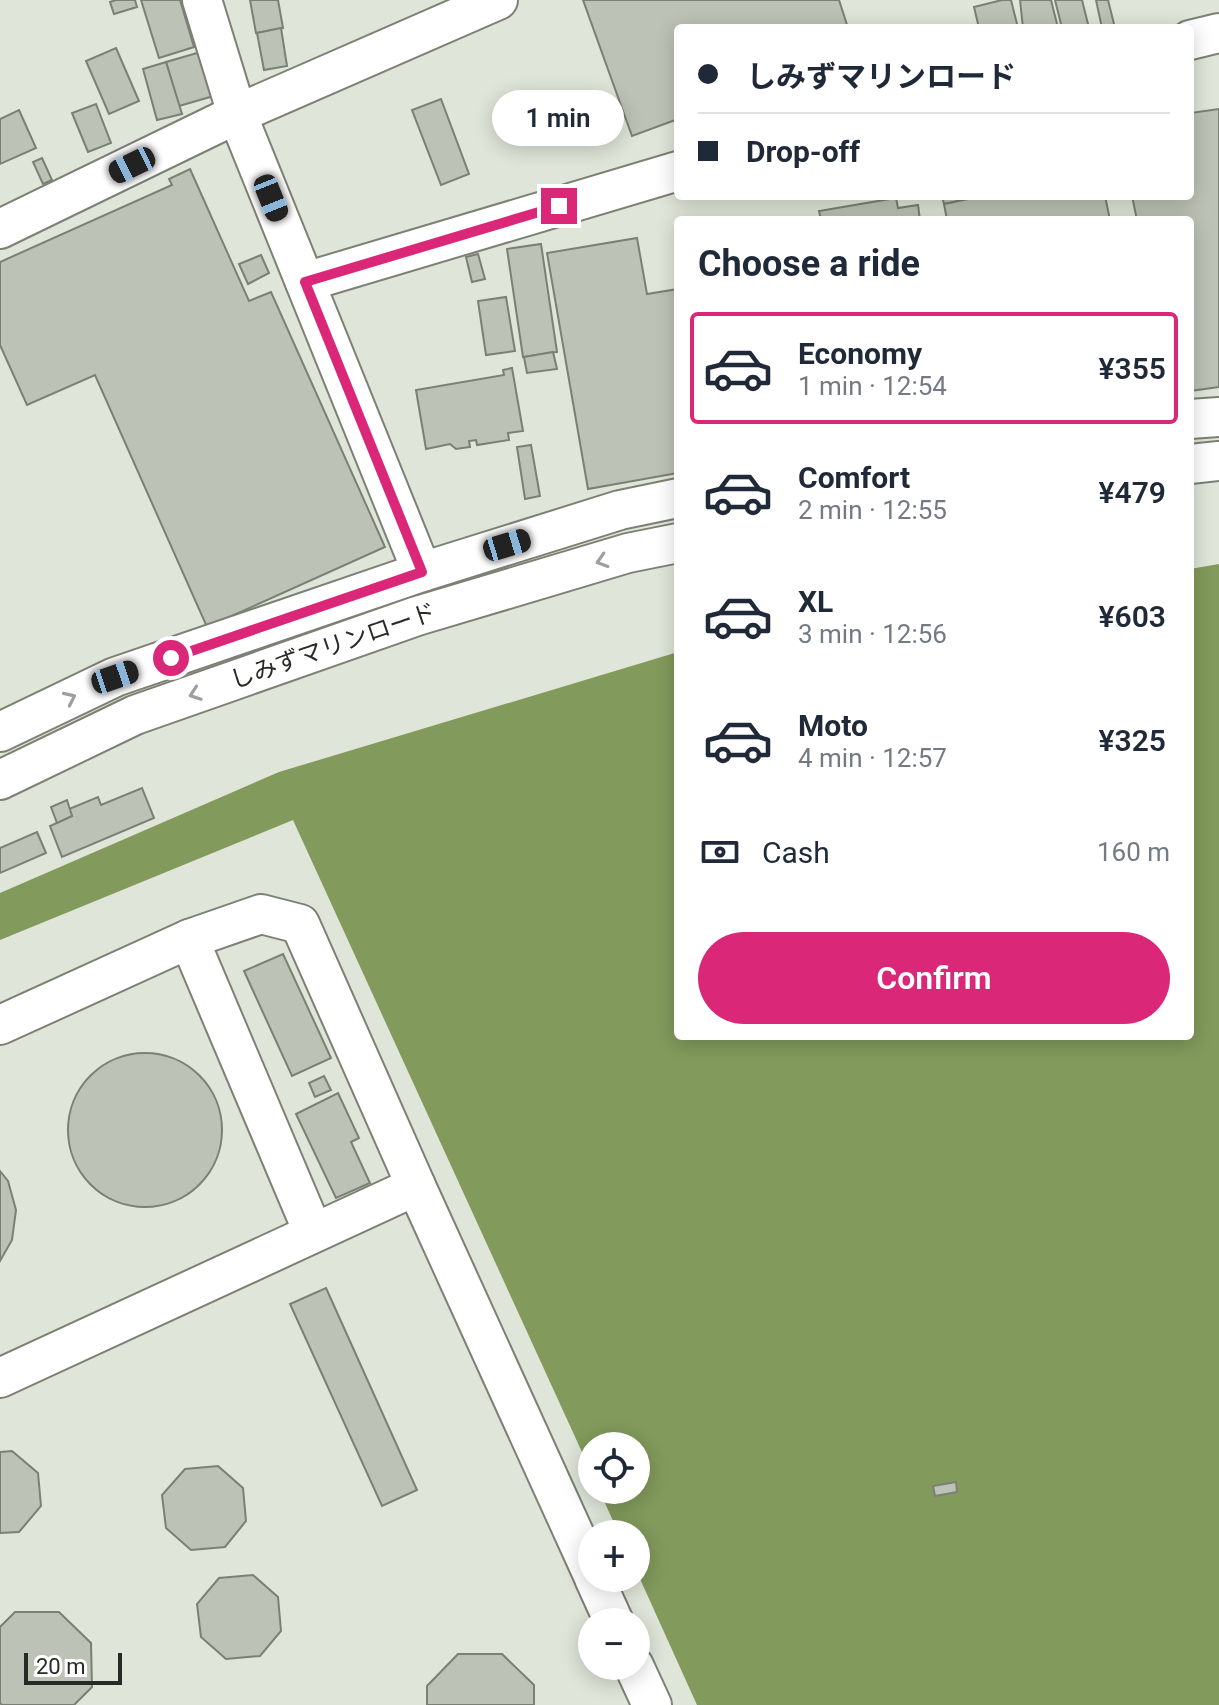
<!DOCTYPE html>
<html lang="en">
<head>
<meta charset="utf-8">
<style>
	:root { --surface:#fff; --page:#f6f6f7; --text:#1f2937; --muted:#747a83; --line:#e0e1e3; --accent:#db2777 }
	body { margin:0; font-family:Roboto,"Noto Sans JP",sans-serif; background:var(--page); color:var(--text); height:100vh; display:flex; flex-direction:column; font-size:30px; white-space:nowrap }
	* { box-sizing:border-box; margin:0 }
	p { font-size:26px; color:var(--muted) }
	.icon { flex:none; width:44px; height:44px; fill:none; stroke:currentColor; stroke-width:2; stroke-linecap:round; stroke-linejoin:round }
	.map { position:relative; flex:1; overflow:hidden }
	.drawer { position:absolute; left:674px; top:216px; width:520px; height:824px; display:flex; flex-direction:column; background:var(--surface); border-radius:8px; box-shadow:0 4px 20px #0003 }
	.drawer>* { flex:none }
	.banner { position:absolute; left:674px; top:24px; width:520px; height:176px; border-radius:8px; box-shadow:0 4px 20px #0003; display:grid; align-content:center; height:176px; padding:0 24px; background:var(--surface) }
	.tools { position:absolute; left:578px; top:1432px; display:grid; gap:16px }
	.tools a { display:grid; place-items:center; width:72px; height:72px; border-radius:50%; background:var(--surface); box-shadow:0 4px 20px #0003; font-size:40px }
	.scale { position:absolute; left:24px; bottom:20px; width:98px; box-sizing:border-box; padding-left:8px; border:4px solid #282a25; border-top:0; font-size:22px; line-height:28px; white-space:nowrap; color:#282a25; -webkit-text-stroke:6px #fff; paint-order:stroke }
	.end { position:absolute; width:36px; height:36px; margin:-18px; border:10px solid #db2777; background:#fff; box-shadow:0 0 0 4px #fff }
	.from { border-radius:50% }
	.bubble { position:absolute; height:56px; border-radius:28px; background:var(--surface); box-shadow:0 4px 20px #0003; font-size:26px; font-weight:600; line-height:56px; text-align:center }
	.car { position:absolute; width:24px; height:48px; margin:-24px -12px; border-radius:10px; box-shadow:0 0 6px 2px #0007; background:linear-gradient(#222 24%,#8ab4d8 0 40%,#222 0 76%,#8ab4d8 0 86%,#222 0) }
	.banner b { display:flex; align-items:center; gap:28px; height:76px; font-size:30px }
	.banner b+b { border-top:2px solid var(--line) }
	.banner i { width:20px; height:20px; background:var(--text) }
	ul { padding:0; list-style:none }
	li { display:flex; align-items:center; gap:24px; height:112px; margin:0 16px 12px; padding:0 8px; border:4px solid transparent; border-radius:8px }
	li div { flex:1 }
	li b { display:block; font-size:30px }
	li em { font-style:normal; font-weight:600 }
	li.current { border-color:var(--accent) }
	li>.icon { width:72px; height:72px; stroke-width:1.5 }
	h2 { padding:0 24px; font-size:36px; line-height:96px }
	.pay { display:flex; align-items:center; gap:20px; height:88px; padding:0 24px; font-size:30px }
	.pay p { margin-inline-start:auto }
	.button { display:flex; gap:16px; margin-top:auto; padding:16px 24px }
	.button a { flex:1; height:92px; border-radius:48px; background:var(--accent); color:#fff; font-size:32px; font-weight:600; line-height:92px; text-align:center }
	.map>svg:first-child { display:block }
	.water { fill:#829a5b }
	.building { fill:#bcc2b5; stroke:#7b8074; stroke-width:2 }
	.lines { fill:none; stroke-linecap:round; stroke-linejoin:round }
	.minor-casing { stroke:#7c8174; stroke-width:42 }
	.minor { stroke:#fff; stroke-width:38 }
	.oneway { stroke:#9e9f9d }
	.route { stroke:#db2777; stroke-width:10 }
	.labels { text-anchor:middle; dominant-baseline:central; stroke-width:6; stroke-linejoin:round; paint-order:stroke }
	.street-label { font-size:24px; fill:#282a25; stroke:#fff }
</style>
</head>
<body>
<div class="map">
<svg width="1219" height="1705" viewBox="0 0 1219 1705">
	<rect width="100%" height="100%" fill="#dfe5d8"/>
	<!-- water -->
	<path class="water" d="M1219 564V1705H697L636 1570V1534H619L599 1490H636V1446H592V1474L293 820 0 940V893L279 772 678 652V1036H1190V569Z"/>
	<!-- building -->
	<g class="building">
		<path d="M116 0H135L137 7 114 14 110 2Z"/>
		<path d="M141 0H180L194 47 159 58Z"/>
		<path d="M250 0H278L283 28 256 33Z"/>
		<path d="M583 0H839L848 28H678V119L632 136Z"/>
		<path d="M1002 0H1011L1018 28H979L974 7Z"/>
		<path d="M1020 0H1051L1058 28H1023Z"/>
		<path d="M1055 0H1082L1089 28H1062Z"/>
		<path d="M1096 0H1108L1115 28H1102Z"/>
		<path d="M281 28 287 66 264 70 257 33Z"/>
		<path d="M116 48 139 101 109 114 86 61Z"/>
		<path d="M204 51 217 95 179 106 166 62Z"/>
		<path d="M166 62 182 114 157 120 143 69Z"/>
		<path d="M441 99 469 174 441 185 412 110Z"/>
		<path d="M96 104 111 143 88 152 72 113Z"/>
		<path d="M1219 109V387L1190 391V220H1137L1132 196H1190V113Z"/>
		<path d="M19 110 36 148 0 164V119Z"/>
		<path d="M42 158 52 180 43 184 33 162Z"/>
		<path d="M190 169 249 301 271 292 385 547 207 627 95 375 27 405 0 345V262L172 185 169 179Z"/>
		<path d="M942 196H983L944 204Z"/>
		<path d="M983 196H1105L1110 220H947L944 204Z"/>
		<path d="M896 198 898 208 918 205 920 220H821L819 211Z"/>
		<path d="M637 238 647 294 678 289V473L588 489 547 253Z"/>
		<path d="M541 244 557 352 523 357 507 249Z"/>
		<path d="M478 254 485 279 472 282 466 257Z"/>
		<path d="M261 255 269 273 248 284 239 264Z"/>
		<path d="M506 297 515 351 486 355 478 301Z"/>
		<path d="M553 352 557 369 527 373 524 357Z"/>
		<path d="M512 368 523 431 508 433 509 440 477 445 476 440 469 441 470 447 456 449 450 444 426 449 416 390 504 375 503 370Z"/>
		<path d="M531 445 540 496 525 499 517 447Z"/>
		<path d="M142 788 154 818 62 857 50 826 72 816 69 809 98 797 101 805Z"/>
		<path d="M67 800 72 816 57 823 51 807Z"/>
		<path d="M37 832 46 853 0 873V848Z"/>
		<path d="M283 954 331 1058 292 1076 244 971Z"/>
		<circle cx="145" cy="1130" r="77"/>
		<path d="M324 1076 331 1090 315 1097 309 1083Z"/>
		<path d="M338 1093 359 1138 351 1142 370 1183 336 1198 296 1114Z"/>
		<path d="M0 1171 8 1181 16 1210 12 1240 0 1261Z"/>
		<path d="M326 1288 417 1490 382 1506 290 1304Z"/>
		<path d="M12 1451 38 1473 41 1506 19 1532 0 1533V1452Z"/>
		<path d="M218 1466 243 1488 246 1521 225 1547 191 1550 166 1528 162 1495 185 1469Z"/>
		<path d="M956 1482 957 1492 935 1496 933 1486Z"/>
		<path d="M253 1575 278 1597 281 1631 260 1656 226 1659 201 1637 197 1604 219 1578Z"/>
		<path d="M15 1612H59L91 1643 92 1687 74 1705H2L0 1703V1627Z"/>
		<path d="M458 1654H502L534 1685V1705H427V1686Z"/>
	</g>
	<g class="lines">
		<!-- minor casing -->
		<g class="minor-casing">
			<g id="minor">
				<path d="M202 0 237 114 422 572"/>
				<path d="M1190 40 1219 33"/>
				<path d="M0 229 237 114 498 0"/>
				<path d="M305 282 678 171"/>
				<path d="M1190 419 1219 417"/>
				<path d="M1190 464 1219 461"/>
				<path d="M0 732 115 677 422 572 620 510 678 498"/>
				<path d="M0 780 135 715 417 616 628 553 678 543"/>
				<path d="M189 939 261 914 300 924 416 1186"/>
				<path d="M0 1025 189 939 313 1232"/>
				<path d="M0 1378 416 1186 592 1573"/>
				<path d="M594 1578 614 1622"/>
				<path d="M634 1666 652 1705"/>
			</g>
		</g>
		<!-- minor -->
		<use href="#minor" class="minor"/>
	</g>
	<!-- one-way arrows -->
	<defs><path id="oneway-chevron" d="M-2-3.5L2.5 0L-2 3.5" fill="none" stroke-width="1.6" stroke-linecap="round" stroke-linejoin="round" transform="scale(2)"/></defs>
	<g class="oneway">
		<use href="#oneway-chevron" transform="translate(602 561) rotate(163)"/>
		<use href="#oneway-chevron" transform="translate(195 694) rotate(161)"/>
		<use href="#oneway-chevron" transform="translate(70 698) rotate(-25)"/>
	</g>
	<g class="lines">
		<!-- route -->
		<path class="route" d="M171 658 422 572 305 282 559 206"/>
	</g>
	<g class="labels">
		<!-- street labels -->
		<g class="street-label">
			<text transform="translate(333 646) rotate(-19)">しみずマリンロード</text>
		</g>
	</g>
</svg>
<div class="tools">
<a><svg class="icon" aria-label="locate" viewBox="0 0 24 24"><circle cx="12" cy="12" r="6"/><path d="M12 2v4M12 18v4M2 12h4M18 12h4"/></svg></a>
<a>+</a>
<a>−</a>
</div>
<div class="scale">20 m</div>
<i class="end from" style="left:171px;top:658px"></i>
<i class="end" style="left:559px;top:206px"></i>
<div class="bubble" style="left:492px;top:90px;width:132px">1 min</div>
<i class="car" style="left:132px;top:165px;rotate:244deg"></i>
<i class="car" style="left:271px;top:198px;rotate:158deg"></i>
<i class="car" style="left:507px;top:545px;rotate:73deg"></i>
<i class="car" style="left:115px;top:677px;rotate:71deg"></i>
<div class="banner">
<b><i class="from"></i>しみずマリンロード</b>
<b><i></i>Drop-off</b>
</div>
<section class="drawer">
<h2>Choose a ride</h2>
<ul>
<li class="current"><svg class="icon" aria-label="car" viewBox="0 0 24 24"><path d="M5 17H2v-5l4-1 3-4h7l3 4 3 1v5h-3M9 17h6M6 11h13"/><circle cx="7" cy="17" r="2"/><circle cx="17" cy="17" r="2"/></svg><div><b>Economy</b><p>1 min · 12:54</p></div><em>¥355</em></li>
<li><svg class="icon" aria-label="car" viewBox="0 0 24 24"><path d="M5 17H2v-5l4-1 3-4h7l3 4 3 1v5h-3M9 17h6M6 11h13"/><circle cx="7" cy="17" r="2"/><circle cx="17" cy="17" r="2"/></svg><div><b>Comfort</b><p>2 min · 12:55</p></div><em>¥479</em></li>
<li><svg class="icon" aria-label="car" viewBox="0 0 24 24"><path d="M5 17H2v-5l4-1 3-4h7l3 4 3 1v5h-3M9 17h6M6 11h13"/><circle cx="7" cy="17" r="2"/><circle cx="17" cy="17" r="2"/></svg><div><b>XL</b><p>3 min · 12:56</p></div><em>¥603</em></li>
<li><svg class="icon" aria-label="car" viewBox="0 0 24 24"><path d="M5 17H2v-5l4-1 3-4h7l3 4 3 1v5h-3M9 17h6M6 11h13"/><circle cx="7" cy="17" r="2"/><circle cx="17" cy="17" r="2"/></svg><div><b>Moto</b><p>4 min · 12:57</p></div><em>¥325</em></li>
</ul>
<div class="pay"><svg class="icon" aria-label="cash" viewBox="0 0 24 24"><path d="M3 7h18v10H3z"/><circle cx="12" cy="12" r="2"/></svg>Cash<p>160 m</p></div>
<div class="button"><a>Confirm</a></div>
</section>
</div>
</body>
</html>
